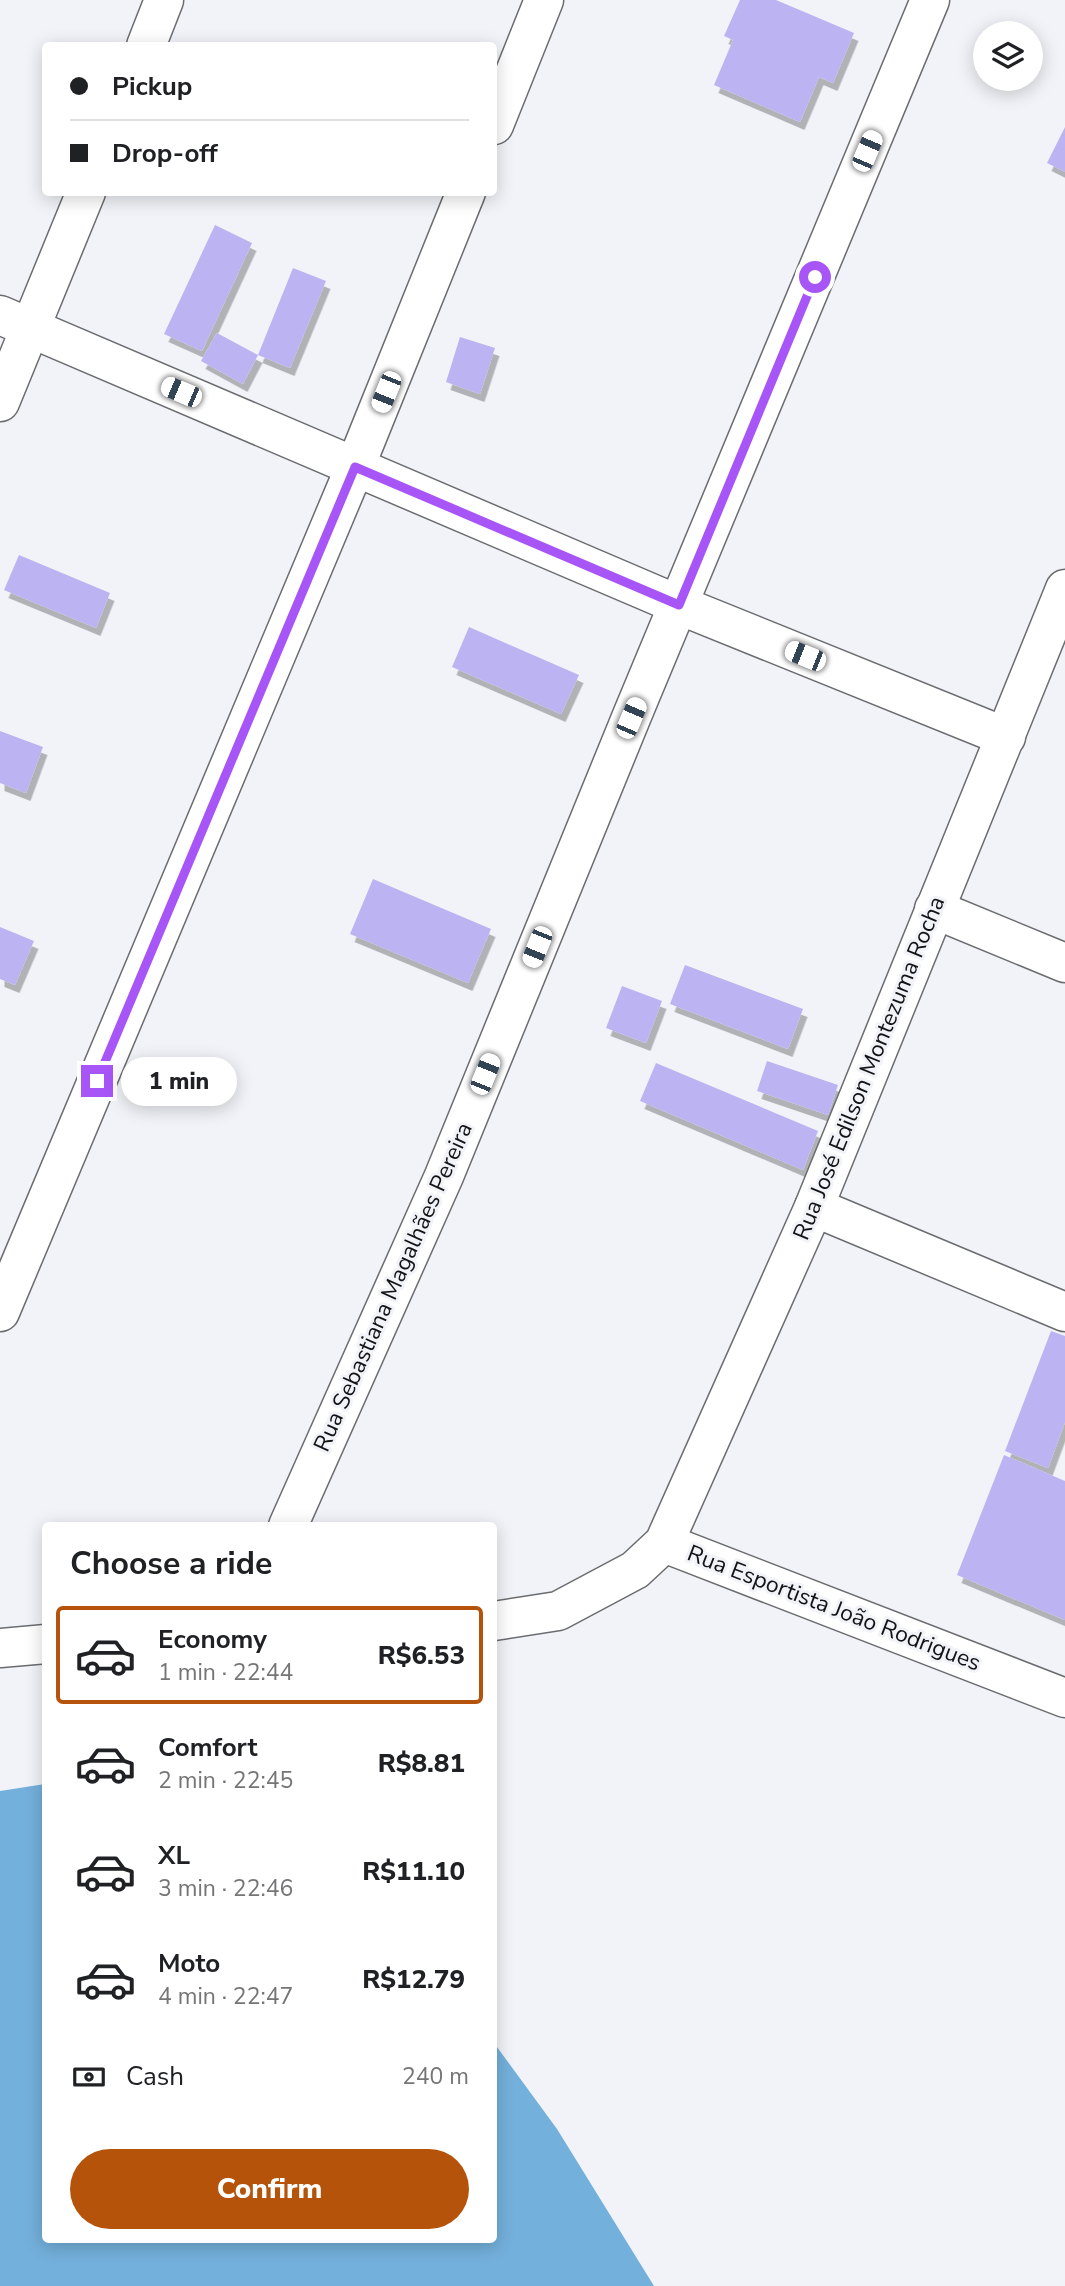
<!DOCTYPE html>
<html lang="en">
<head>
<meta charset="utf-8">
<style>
	:root { --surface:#fff; --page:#f6f6f6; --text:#202124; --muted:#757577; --line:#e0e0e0; --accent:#b45309 }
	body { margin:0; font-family:"Nunito Sans",sans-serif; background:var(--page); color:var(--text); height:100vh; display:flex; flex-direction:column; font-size:26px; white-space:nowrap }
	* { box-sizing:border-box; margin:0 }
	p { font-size:23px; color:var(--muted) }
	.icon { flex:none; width:38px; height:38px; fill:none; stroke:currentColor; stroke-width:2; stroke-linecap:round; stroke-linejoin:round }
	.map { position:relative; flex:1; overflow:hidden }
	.drawer { position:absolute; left:42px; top:1522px; width:455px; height:721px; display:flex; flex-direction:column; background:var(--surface); border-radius:7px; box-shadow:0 4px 18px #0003 }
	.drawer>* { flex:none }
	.hud { position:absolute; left:42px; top:42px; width:455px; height:154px; border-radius:7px; box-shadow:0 4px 18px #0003; display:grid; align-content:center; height:154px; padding:0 28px; background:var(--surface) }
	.controls { position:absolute; left:973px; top:21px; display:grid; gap:14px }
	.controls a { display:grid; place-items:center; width:70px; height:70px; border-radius:50%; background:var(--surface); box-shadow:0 4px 18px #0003; font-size:35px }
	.end { position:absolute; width:32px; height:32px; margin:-16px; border:9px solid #a855f7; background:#fff; box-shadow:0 0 0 4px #fff }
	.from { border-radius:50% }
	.bubble { position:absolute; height:49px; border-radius:24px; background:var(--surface); box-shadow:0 4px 18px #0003; font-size:23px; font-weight:800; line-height:49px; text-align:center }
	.car { position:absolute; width:21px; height:42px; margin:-21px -10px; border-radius:9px; box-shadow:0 0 5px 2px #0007; background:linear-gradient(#fff 24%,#345 0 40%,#fff 0 76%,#345 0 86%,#fff 0) }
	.hud b { display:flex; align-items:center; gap:24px; height:66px; font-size:26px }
	.hud b+b { border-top:2px solid var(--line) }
	.hud i { width:18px; height:18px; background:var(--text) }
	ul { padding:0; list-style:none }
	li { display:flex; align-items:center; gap:21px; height:98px; margin:0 14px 10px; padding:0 14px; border:4px solid transparent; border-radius:7px }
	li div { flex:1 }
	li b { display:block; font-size:26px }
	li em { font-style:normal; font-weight:800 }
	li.on { border-color:var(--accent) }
	li>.icon { width:63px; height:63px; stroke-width:1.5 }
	h2 { padding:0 28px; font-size:32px; line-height:84px }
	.pay { display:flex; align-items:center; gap:18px; height:77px; padding:0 28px; font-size:26px }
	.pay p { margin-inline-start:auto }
	.primary-button { display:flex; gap:14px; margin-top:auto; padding:14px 28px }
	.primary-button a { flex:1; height:80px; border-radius:42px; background:var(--accent); color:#fff; font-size:28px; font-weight:800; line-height:80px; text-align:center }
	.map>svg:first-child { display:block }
	.water { fill:#73b0db }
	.building { fill:#bcb3f2; filter:url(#shadow) }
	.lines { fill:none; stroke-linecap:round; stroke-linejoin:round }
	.street-casing { stroke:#6b6c70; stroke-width:41 }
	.street { stroke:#fff; stroke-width:38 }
	.route { stroke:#a855f7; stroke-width:9 }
	.labels { text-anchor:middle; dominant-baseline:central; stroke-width:6; stroke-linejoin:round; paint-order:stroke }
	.street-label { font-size:23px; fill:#131315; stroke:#f2f3f8 }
</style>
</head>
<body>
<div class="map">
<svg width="1065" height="2286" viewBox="0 0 1065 2286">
	<defs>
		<filter id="shadow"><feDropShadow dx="4.5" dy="8" stdDeviation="0" flood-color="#0004"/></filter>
	</defs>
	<rect width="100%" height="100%" fill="#f2f3f8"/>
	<!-- water -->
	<path class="water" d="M45 1784 46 2240H494V2043L557 2129 654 2286H0V1791Z"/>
	<!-- building -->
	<g class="building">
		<path d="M740 0H776L854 33 833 83 819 77 800 122 714 85 733 40 724 36Z"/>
		<path d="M1065 127V172L1047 163Z"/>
		<path d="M215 225 252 243 202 351 164 334Z"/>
		<path d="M293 268 326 281 290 368 258 355Z"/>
		<path d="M217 333 258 355 243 384 201 361Z"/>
		<path d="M460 337 495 348 480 394 446 382Z"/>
		<path d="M19 555 110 593 96 628 4 590Z"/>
		<path d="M469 627 579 675 561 714 452 667Z"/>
		<path d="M0 731 43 747 26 793 0 783Z"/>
		<path d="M373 879 491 929 468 983 350 934Z"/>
		<path d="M0 927 34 941 15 985 0 979Z"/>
		<path d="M685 965 803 1009 788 1049 670 1004Z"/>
		<path d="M622 986 662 1001 646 1043 606 1028Z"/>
		<path d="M767 1061 838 1085 828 1115 757 1091Z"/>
		<path d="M656 1063 818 1131 803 1170 640 1101Z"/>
		<path d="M1051 1331 1065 1336V1422L1048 1468 1005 1451Z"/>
		<path d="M1004 1455 1065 1481V1620L957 1575Z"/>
	</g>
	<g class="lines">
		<!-- street casing -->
		<g class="street-casing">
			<g id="street">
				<path d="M146 46 164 0"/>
				<path d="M494 125 544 0"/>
				<path d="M0 315 679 605 1006 737"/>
				<path d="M0 402 86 192"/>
				<path d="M934 909 1065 963"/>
				<path d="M814 1207 1065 1312"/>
				<path d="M0 1312 355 467 466 192"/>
				<path d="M288 1526 444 1176 631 718 930 0"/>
				<path d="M664 1543 1065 1698"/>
				<path d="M494 1621 558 1611 635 1570 664 1543 814 1207 1065 589"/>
				<path d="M0 1648 46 1644"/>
			</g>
		</g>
		<!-- street -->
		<use href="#street" class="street"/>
	</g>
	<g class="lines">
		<!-- route -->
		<path class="route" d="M97 1081 355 467 679 605 815 277"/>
	</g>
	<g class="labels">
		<!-- street labels -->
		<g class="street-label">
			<text transform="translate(869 1068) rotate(-68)">Rua José Edilson Montezuma Rocha</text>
			<text transform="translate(393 1287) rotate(-66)">Rua Sebastiana Magalhães Pereira</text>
			<text transform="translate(834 1608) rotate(21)">Rua Esportista João Rodrigues</text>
		</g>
	</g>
</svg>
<div class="controls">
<a><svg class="icon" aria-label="layers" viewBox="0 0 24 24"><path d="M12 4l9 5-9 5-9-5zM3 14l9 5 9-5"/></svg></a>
</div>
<i class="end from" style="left:815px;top:277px"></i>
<i class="end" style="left:97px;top:1081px"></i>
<div class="bubble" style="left:121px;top:1057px;width:116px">1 min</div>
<i class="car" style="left:867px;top:151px;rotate:23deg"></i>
<i class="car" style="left:181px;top:392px;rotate:293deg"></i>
<i class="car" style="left:386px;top:392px;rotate:202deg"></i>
<i class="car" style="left:805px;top:656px;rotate:292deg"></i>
<i class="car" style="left:631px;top:718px;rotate:23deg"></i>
<i class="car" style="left:537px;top:947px;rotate:202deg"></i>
<i class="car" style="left:485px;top:1074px;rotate:22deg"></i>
<div class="hud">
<b><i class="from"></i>Pickup</b>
<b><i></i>Drop-off</b>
</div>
<section class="drawer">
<h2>Choose a ride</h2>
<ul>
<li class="on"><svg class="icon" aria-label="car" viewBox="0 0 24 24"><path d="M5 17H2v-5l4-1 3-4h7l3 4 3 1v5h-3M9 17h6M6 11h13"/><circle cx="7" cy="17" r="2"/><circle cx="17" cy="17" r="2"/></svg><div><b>Economy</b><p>1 min · 22:44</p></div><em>R$6.53</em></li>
<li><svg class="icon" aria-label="car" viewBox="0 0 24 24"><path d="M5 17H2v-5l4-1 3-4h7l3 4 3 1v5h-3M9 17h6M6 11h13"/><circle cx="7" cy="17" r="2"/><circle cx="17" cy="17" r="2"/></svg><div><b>Comfort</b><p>2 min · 22:45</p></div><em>R$8.81</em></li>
<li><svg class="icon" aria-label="car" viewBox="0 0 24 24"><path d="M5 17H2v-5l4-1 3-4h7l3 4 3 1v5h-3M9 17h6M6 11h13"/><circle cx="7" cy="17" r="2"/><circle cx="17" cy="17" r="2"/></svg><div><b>XL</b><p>3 min · 22:46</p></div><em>R$11.10</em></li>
<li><svg class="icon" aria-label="car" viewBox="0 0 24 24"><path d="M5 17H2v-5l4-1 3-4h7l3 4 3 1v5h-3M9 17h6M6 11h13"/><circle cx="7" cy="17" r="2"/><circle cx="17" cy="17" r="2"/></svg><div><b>Moto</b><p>4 min · 22:47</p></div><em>R$12.79</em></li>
</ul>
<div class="pay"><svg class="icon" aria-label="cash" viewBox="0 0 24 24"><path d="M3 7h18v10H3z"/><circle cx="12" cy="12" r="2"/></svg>Cash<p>240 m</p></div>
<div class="primary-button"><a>Confirm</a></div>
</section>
</div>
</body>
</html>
